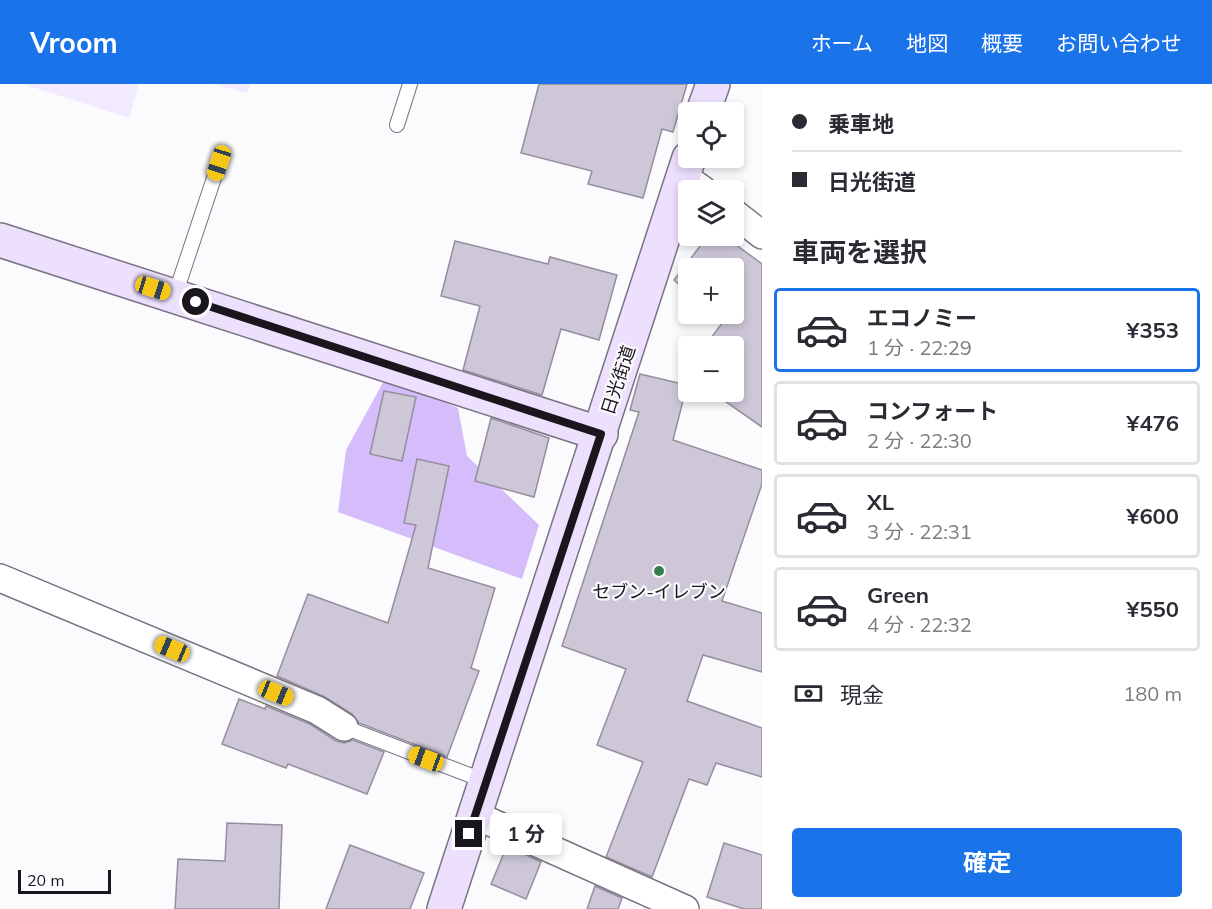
<!DOCTYPE html>
<html lang="ja">
<head>
<meta charset="utf-8">
<style>
	:root { --surface:#fff; --page:#f2f2f3; --text:#2b2b33; --muted:#7c7c81; --line:#e1e1e2; --accent:#1a73e8 }
	body { margin:0; font-family:Mulish,"Noto Sans JP",sans-serif; background:var(--page); color:var(--text); height:100vh; display:flex; flex-direction:column; font-size:22px; white-space:nowrap }
	* { box-sizing:border-box; margin:0 }
	p { font-size:20px; color:var(--muted) }
	.icon { flex:none; width:33px; height:33px; fill:none; stroke:currentColor; stroke-width:2; stroke-linecap:round; stroke-linejoin:round }
	.map { position:relative; flex:1; overflow:hidden }
	.sheet { display:flex; flex-direction:column; background:var(--surface); width:450px }
	.sheet>* { flex:none }
	.guide { display:grid; align-content:center; height:132px; padding:0 30px; background:var(--surface) }
	.controls { position:absolute; left:678px; top:18px; display:grid; gap:12px }
	.controls a { display:grid; place-items:center; width:66px; height:66px; border-radius:6px; background:var(--surface); box-shadow:0 3px 9px #0003; font-size:30px }
	.scale { position:absolute; left:18px; bottom:15px; width:93px; box-sizing:border-box; padding-left:6px; border:3px solid #19171d; border-top:0; font-size:16px; line-height:21px; white-space:nowrap; color:#19171d; -webkit-text-stroke:4px #fbfafd; paint-order:stroke }
	.end { position:absolute; width:27px; height:27px; margin:-14px; border:8px solid #19171d; background:#fff; box-shadow:0 0 0 3px #fff }
	.from { border-radius:50% }
	.bubble { position:absolute; height:42px; border-radius:6px; background:var(--surface); box-shadow:0 3px 9px #0003; font-size:20px; font-weight:700; line-height:42px; text-align:center }
	.car { position:absolute; width:18px; height:36px; margin:-18px -9px; border-radius:8px; box-shadow:0 0 4px 2px #0007; background:linear-gradient(#f5c518 24%,#345 0 40%,#f5c518 0 76%,#345 0 86%,#f5c518 0) }
	.guide b { display:flex; align-items:center; gap:21px; height:57px; font-size:22px }
	.guide b+b { border-top:2px solid var(--line) }
	.guide i { width:15px; height:15px; background:var(--text) }
	ul { padding:0; list-style:none }
	li { display:flex; align-items:center; gap:18px; height:84px; margin:0 12px 9px; padding:0 18px; border:3px solid var(--line); border-radius:6px }
	li div { flex:1 }
	li b { display:block; font-size:22px }
	li em { font-style:normal; font-weight:700 }
	li.active { border-color:var(--accent) }
	li>.icon { width:54px; height:54px; stroke-width:1.5 }
	h2 { padding:0 30px; font-size:27px; line-height:72px }
	.pay { display:flex; align-items:center; gap:15px; height:66px; padding:0 30px; font-size:22px }
	.pay p { margin-inline-start:auto }
	.cta { display:flex; gap:12px; margin-top:auto; padding:12px 30px }
	.cta a { flex:1; height:69px; border-radius:6px; background:var(--accent); color:#fff; font-size:24px; font-weight:700; line-height:69px; text-align:center }
	header { display:flex; align-items:center; gap:36px; box-sizing:border-box; height:84px; padding:0 30px; background:var(--accent); color:#fff }
	header strong { font-size:28px }
	nav { display:flex; gap:33px; margin-inline-start:auto; font-size:21px }
	main { display:flex; flex:1; min-height:0 }
	.map>svg:first-child { display:block }
	.built { fill:#f2ebff }
	.forest { fill:#d4bdfa }
	.building { fill:#cdc7d8; stroke:#948e9e; stroke-width:1.5 }
	.lines { fill:none; stroke-linecap:round; stroke-linejoin:round }
	.lane-casing { stroke:#797383; stroke-width:16 }
	.street-casing { stroke:#797383; stroke-width:30 }
	.secondary-casing { stroke:#797383; stroke-width:36 }
	.lane { stroke:#fff; stroke-width:14 }
	.street { stroke:#fff; stroke-width:27 }
	.secondary { stroke:#ece0fd; stroke-width:33 }
	.route { stroke:#19171d; stroke-width:8 }
	.poi-dot { fill:#337d4b; stroke:#fbfafd; stroke-width:2 }
	.labels { text-anchor:middle; dominant-baseline:central; stroke-width:4.5; stroke-linejoin:round; paint-order:stroke }
	.street-label { font-size:18px; fill:#19171d; stroke:#fbfafd }
	.poi-label { font-size:18px; fill:#19171d; stroke:#fbfafd }
</style>
</head>
<body>
<header>
<strong>Vroom</strong>
<nav><a>ホーム</a><a>地図</a><a>概要</a><a>お問い合わせ</a></nav>
</header>
<main>
<div class="map">
<svg width="762" height="825" viewBox="0 0 762 825">
	<rect width="100%" height="100%" fill="#fbfafd"/>
	<!-- built -->
	<g class="built">
		<path d="M23 0H139L129 34Z"/>
		<path d="M214 0H251L247 9Z"/>
	</g>
	<!-- forest -->
	<path class="forest" d="M386 293 458 324 467 372 539 441 522 495 338 428 346 366Z"/>
	<!-- building -->
	<g class="building">
		<path d="M539 0H687L673 48 662 45 643 114 588 100 592 87 521 69Z"/>
		<path d="M708 152H724L762 180V343L712 308H734V262H705L723 238 713 230H734V184H688V209L674 196Z"/>
		<path d="M455 157 548 180 550 173 617 191 599 256 561 245 542 311 463 286 480 222 441 212Z"/>
		<path d="M640 290 687 301 673 356 762 386V400L722 517 762 529V588L703 571 687 617 762 644V693L716 679 707 701 689 695 652 793 606 773 643 678 597 661 626 585 562 562 639 328 630 326Z"/>
		<path d="M384 307 416 313 402 377 370 370Z"/>
		<path d="M491 334 549 354 534 413 475 397Z"/>
		<path d="M417 375 449 382 428 484 495 504 471 584 479 587 447 673 359 639 352 630 325 613 277 592 308 510 388 539 416 441 404 439Z"/>
		<path d="M239 615 265 625 266 622 310 640 336 657 344 659 353 656 384 668 367 710 288 680 286 684 222 660Z"/>
		<path d="M227 739 282 741 279 825H175L178 775 225 777Z"/>
		<path d="M724 759 762 771V825H744L707 813Z"/>
		<path d="M350 761 424 789 410 825H326Z"/>
		<path d="M507 762 541 778 526 815 491 800Z"/>
		<path d="M595 802 622 814 618 825H587Z"/>
	</g>
	<g class="lines">
		<!-- lane casing -->
		<g class="lane-casing">
			<g id="lane">
				<path d="M397 41 410 0"/>
				<path d="M175 211 219 79"/>
				<path d="M344 643 485 697"/>
			</g>
		</g>
		<!-- street casing -->
		<g class="street-casing">
			<g id="street">
				<path d="M683 92 703 106"/>
				<path d="M734 129 762 151"/>
				<path d="M0 494 317 626 344 643"/>
				<path d="M475 731 685 825"/>
			</g>
		</g>
		<!-- secondary casing -->
		<g class="secondary-casing">
			<g id="secondary">
				<path d="M703 28 713 0"/>
				<path d="M0 156 601 350"/>
				<path d="M444 825 689 74"/>
			</g>
		</g>
		<!-- lane -->
		<use href="#lane" class="lane"/>
		<!-- street -->
		<use href="#street" class="street"/>
		<!-- secondary -->
		<use href="#secondary" class="secondary"/>
	</g>
	<g class="lines">
		<!-- route -->
		<path class="route" d="M196 218 601 350 469 750"/>
	</g>
	<!-- markers -->
	<circle class="poi-dot" cx="659" cy="487" r="6"/>
	<g class="labels">
		<!-- street labels -->
		<g class="street-label">
			<text transform="translate(618 296) rotate(-72)">日光街道</text>
		</g>
		<!-- poi labels -->
		<g class="poi-label">
			<text x="659" y="507">セブン-イレブン</text>
		</g>
	</g>
</svg>
<div class="controls">
<a><svg class="icon" aria-label="locate" viewBox="0 0 24 24"><circle cx="12" cy="12" r="6"/><path d="M12 2v4M12 18v4M2 12h4M18 12h4"/></svg></a>
<a><svg class="icon" aria-label="layers" viewBox="0 0 24 24"><path d="M12 4l9 5-9 5-9-5zM3 14l9 5 9-5"/></svg></a>
<a>+</a>
<a>−</a>
</div>
<div class="scale">20 m</div>
<i class="end from" style="left:196px;top:218px"></i>
<i class="end" style="left:469px;top:750px"></i>
<div class="bubble" style="left:490px;top:729px;width:72px">1 分</div>
<i class="car" style="left:219px;top:79px;rotate:198deg"></i>
<i class="car" style="left:153px;top:204px;rotate:107deg"></i>
<i class="car" style="left:172px;top:565px;rotate:293deg"></i>
<i class="car" style="left:276px;top:609px;rotate:112deg"></i>
<i class="car" style="left:426px;top:675px;rotate:290deg"></i>
</div>
<section class="sheet">
<div class="guide">
<b><i class="from"></i>乗車地</b>
<b><i></i>日光街道</b>
</div>
<h2>車両を選択</h2>
<ul>
<li class="active"><svg class="icon" aria-label="car" viewBox="0 0 24 24"><path d="M5 17H2v-5l4-1 3-4h7l3 4 3 1v5h-3M9 17h6M6 11h13"/><circle cx="7" cy="17" r="2"/><circle cx="17" cy="17" r="2"/></svg><div><b>エコノミー</b><p>1 分 · 22:29</p></div><em>¥353</em></li>
<li><svg class="icon" aria-label="car" viewBox="0 0 24 24"><path d="M5 17H2v-5l4-1 3-4h7l3 4 3 1v5h-3M9 17h6M6 11h13"/><circle cx="7" cy="17" r="2"/><circle cx="17" cy="17" r="2"/></svg><div><b>コンフォート</b><p>2 分 · 22:30</p></div><em>¥476</em></li>
<li><svg class="icon" aria-label="car" viewBox="0 0 24 24"><path d="M5 17H2v-5l4-1 3-4h7l3 4 3 1v5h-3M9 17h6M6 11h13"/><circle cx="7" cy="17" r="2"/><circle cx="17" cy="17" r="2"/></svg><div><b>XL</b><p>3 分 · 22:31</p></div><em>¥600</em></li>
<li><svg class="icon" aria-label="car" viewBox="0 0 24 24"><path d="M5 17H2v-5l4-1 3-4h7l3 4 3 1v5h-3M9 17h6M6 11h13"/><circle cx="7" cy="17" r="2"/><circle cx="17" cy="17" r="2"/></svg><div><b>Green</b><p>4 分 · 22:32</p></div><em>¥550</em></li>
</ul>
<div class="pay"><svg class="icon" aria-label="cash" viewBox="0 0 24 24"><path d="M3 7h18v10H3z"/><circle cx="12" cy="12" r="2"/></svg>現金<p>180 m</p></div>
<div class="cta"><a>確定</a></div>
</section>
</main>
</body>
</html>
